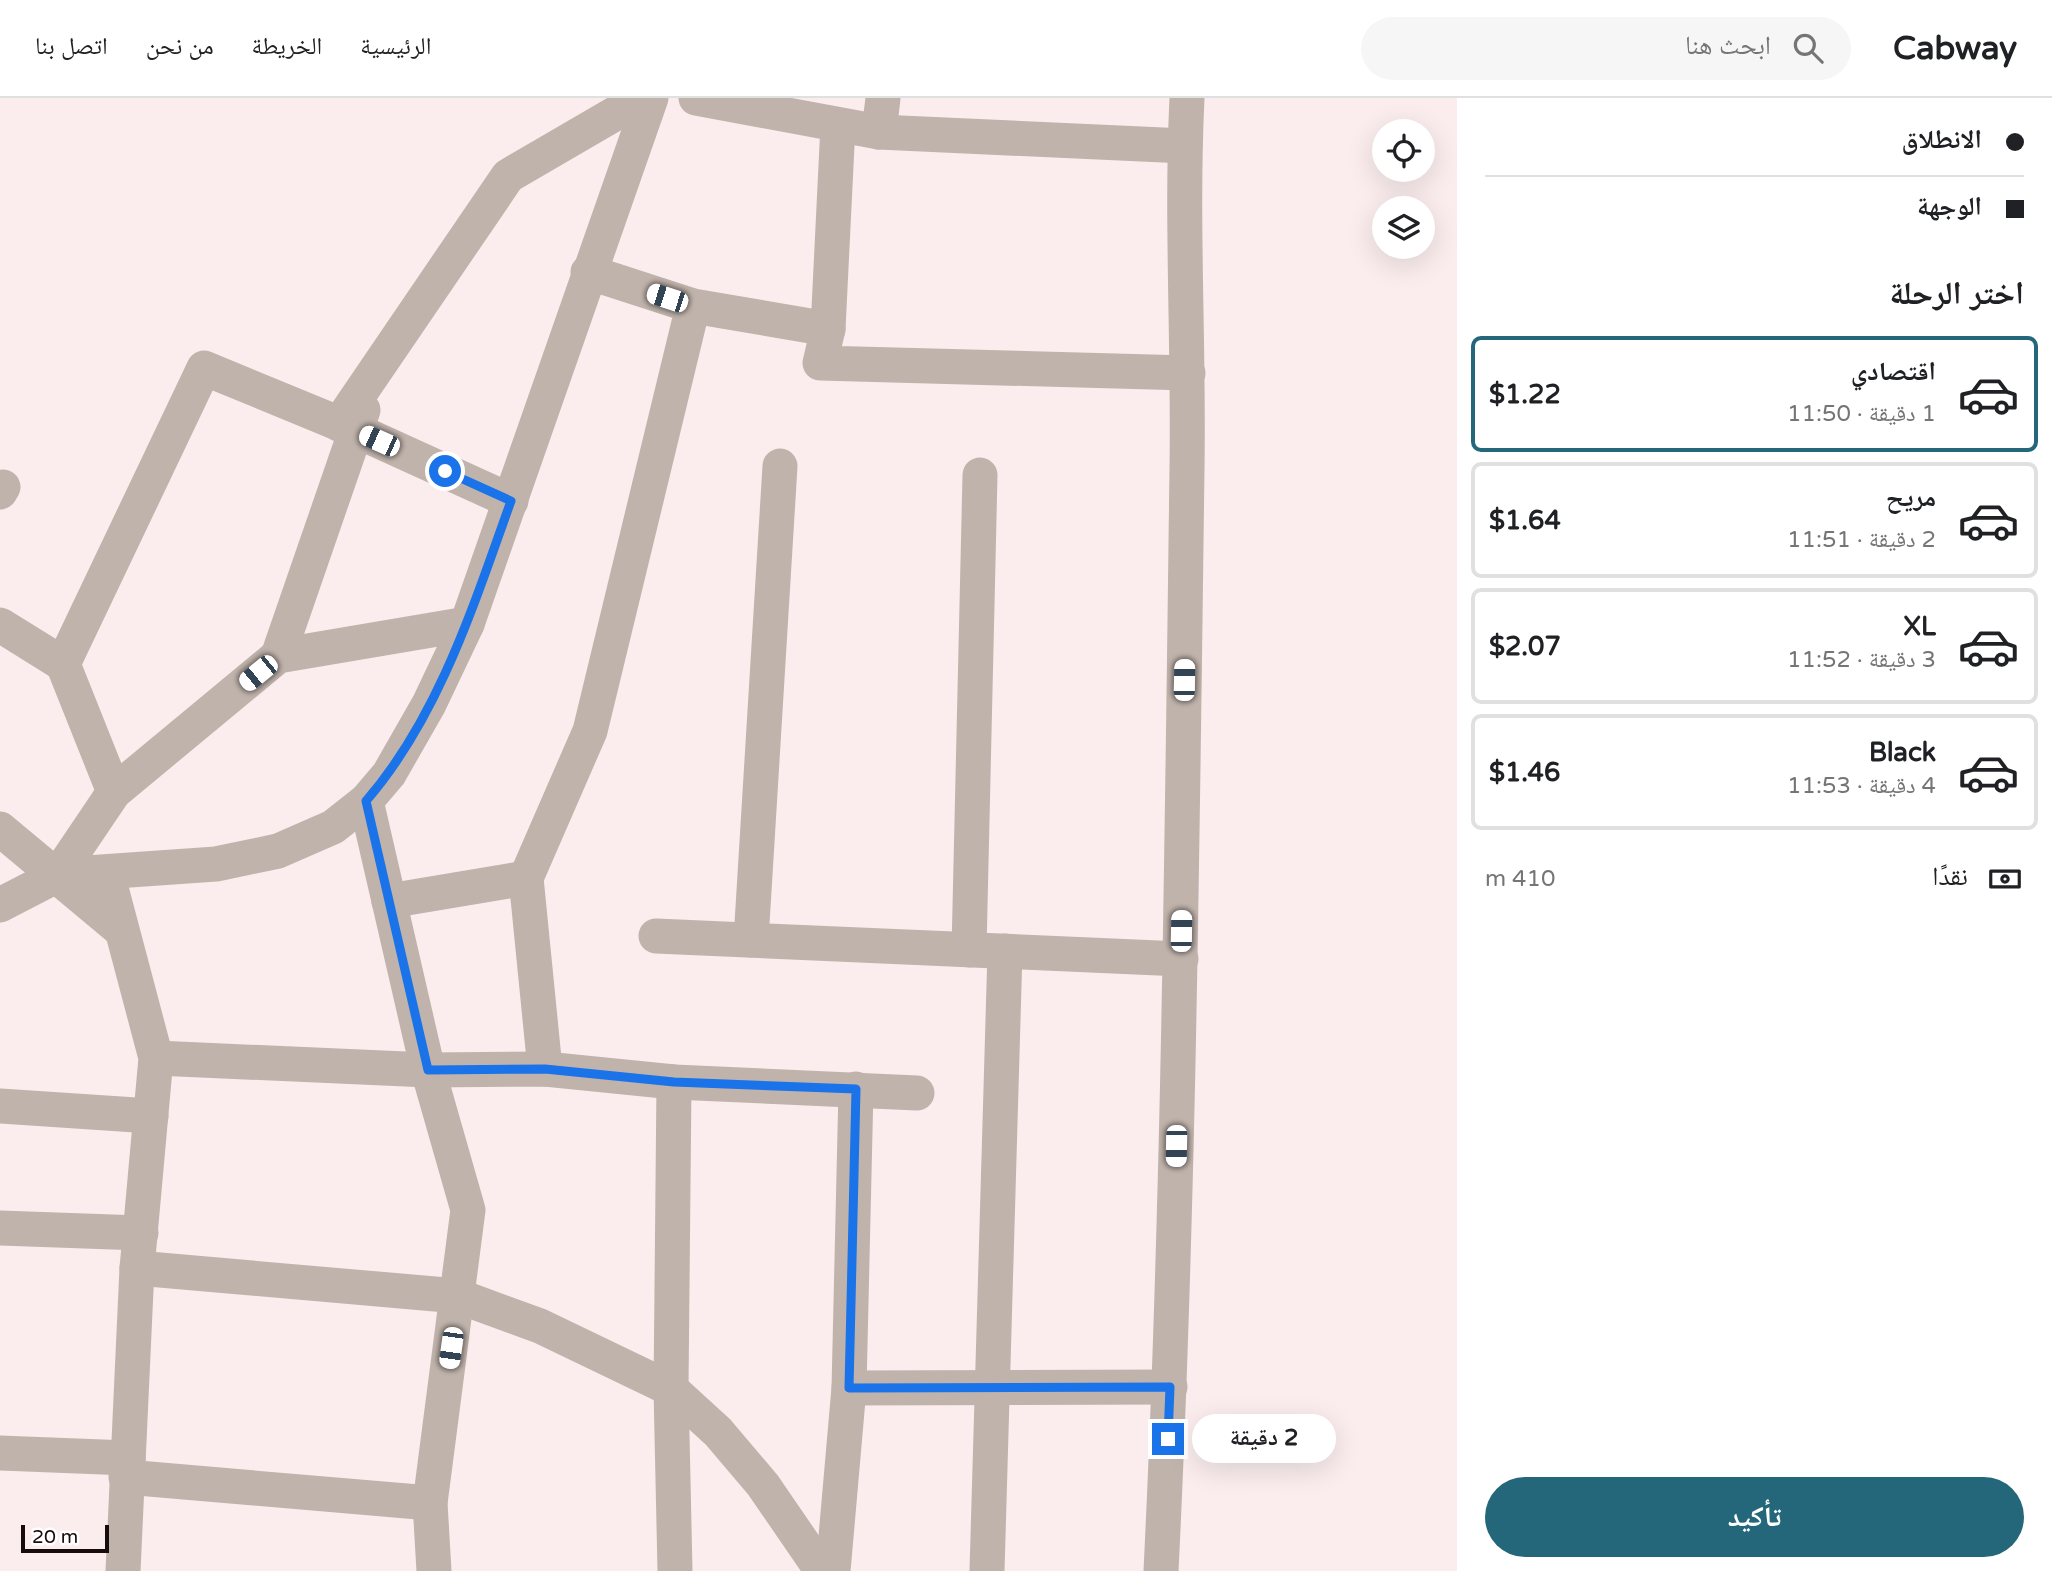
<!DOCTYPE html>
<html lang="ar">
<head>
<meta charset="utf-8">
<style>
	:root { --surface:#fff; --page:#f6f6f6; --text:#202124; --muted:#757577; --line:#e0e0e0; --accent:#25677a }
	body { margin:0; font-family:"Varela Round","Noto Naskh Arabic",sans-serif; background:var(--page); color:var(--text); direction:rtl; height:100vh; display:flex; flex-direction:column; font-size:26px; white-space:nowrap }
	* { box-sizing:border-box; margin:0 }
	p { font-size:23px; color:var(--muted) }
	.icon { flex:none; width:38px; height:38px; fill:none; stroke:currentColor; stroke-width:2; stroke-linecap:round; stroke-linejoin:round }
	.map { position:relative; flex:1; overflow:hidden; direction:ltr }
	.side { display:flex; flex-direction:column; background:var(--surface); width:595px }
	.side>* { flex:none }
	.hud { display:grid; align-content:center; height:154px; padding:0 28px; background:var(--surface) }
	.fabs { position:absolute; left:1372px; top:21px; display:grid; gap:14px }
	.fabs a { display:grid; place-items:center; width:63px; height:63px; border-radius:50%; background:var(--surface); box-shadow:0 7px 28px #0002; font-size:35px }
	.scale { position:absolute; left:21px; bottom:18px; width:88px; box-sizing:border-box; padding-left:7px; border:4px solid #170b0c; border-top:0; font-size:19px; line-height:24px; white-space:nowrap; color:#170b0c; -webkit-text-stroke:5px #fff; paint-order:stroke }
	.end { position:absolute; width:32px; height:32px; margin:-16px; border:9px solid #1a73e8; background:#fff; box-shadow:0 0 0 4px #fff }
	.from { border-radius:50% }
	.bubble { position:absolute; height:49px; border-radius:24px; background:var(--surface); box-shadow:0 7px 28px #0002; font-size:23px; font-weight:800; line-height:49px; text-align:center; direction:rtl }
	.car { position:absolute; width:21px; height:42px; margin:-21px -10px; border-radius:9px; box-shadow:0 0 5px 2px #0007; background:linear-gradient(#fff 24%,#345 0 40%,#fff 0 76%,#345 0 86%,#fff 0) }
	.hud b { display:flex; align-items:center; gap:24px; height:66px; font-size:26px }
	.hud b+b { border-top:2px solid var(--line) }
	.hud i { width:18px; height:18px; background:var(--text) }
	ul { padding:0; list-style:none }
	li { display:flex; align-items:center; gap:21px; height:116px; margin:0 14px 10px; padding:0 14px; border:4px solid var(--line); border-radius:10px }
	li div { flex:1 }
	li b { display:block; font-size:26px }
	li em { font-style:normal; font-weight:800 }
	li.active { border-color:var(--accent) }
	li>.icon { width:63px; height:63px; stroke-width:1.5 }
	h2 { padding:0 28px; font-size:32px; line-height:84px }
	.pay { display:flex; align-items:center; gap:18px; height:77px; padding:0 28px; font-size:26px }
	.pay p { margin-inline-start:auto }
	.cta { display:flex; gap:14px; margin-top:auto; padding:14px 28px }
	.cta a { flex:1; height:80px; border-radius:42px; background:var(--accent); color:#fff; font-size:28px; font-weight:800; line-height:80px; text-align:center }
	header { display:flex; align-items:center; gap:42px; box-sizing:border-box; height:98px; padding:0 35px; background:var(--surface); border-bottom:2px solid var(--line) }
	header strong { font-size:33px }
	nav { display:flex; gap:38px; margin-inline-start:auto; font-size:24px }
	.search { width:490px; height:63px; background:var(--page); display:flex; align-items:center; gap:18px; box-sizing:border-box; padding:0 24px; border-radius:38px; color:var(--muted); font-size:26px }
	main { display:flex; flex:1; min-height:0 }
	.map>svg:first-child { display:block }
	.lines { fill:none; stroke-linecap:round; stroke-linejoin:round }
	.minor { stroke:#c0b3ac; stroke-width:35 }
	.route { stroke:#1a73e8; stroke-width:9 }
</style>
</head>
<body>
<header>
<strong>Cabway</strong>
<div class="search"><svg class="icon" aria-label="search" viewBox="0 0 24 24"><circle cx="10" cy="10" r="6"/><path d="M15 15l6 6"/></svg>ابحث هنا</div>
<nav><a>الرئيسية</a><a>الخريطة</a><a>من نحن</a><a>اتصل بنا</a></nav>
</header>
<main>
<section class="side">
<div class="hud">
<b><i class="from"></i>الانطلاق</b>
<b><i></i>الوجهة</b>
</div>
<h2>اختر الرحلة</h2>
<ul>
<li class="active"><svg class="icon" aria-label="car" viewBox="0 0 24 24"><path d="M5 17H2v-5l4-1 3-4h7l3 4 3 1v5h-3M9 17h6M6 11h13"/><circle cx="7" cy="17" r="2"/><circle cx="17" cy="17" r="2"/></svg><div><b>اقتصادي</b><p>1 دقيقة · 11:50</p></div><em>$1.22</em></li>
<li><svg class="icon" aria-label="car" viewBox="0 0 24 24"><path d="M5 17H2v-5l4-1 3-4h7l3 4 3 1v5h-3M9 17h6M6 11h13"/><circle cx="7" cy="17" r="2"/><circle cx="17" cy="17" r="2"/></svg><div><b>مريح</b><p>2 دقيقة · 11:51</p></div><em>$1.64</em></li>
<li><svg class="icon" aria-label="car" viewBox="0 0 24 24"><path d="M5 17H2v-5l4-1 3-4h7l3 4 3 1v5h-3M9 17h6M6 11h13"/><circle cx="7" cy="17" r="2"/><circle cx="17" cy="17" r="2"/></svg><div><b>XL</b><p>3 دقيقة · 11:52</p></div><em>$2.07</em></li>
<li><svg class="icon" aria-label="car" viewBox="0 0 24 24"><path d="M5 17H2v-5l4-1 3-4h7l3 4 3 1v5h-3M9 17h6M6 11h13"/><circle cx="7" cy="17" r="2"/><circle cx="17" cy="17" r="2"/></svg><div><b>Black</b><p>4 دقيقة · 11:53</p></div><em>$1.46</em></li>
</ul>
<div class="pay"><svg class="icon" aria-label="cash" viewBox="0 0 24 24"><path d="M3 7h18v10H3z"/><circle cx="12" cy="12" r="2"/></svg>نقدًا<p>410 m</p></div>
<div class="cta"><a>تأكيد</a></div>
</section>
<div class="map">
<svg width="1457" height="1473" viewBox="0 0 1457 1473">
	<rect width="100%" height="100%" fill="#fbeded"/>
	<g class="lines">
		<!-- minor -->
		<g class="minor">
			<path d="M696 0 879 34 1185 48"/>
			<path d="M838 27 828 231 820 265 1188 275"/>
			<path d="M879 34 883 0"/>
			<path d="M588 174 693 208 828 231"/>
			<path d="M339 326 508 78 642 0"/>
			<path d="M0 394 3 389"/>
			<path d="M0 527 63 566"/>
			<path d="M278 558 363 312"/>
			<path d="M114 694 63 566 204 270 357 333 511 403"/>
			<path d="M366 703 428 972 468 1112 430 1405 434 1473"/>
			<path d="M0 731 120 831"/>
			<path d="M107 775 156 960 137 1170 123 1473"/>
			<path d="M58 777 114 694 278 558 467 526"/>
			<path d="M526 780 590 633 693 208"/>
			<path d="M389 803 526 780 545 971"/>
			<path d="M0 807 58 777 216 766 278 753 333 729 366 703 389 676 429 606 467 526 651 0"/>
			<path d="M656 838 1181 861"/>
			<path d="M751 842 780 368"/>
			<path d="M969 852 980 377"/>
			<path d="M156 960 428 972 545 971 674 984 917 995"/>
			<path d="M674 984 671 1291 675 1473"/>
			<path d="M0 1008 151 1018"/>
			<path d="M0 1130 141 1135"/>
			<path d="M137 1170 458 1198 540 1228 671 1291 718 1334 763 1387 822 1473"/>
			<path d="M849 1290 1170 1289"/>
			<path d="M0 1355 128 1360"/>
			<path d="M126 1379 430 1405"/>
			<path d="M833 1473 849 1290 856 991"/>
			<path d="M987 1473 1005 853"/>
			<path d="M1161 1473C1179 1106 1182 738 1187 370 1189 247 1181 123 1187 0"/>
		</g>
	</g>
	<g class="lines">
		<!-- route -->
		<path class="route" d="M445 373 511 403C474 506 439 619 366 703L428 972 545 971 674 984 856 991 849 1290 1170 1289 1168 1341"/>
	</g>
</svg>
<div class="fabs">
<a><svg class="icon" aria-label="locate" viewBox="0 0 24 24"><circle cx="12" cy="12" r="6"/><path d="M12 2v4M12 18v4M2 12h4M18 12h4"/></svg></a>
<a><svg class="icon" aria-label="layers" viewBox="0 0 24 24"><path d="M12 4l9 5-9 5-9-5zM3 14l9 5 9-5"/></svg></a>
</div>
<div class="scale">20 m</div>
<i class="end from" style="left:445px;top:373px"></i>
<i class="end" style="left:1168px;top:1341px"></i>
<div class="bubble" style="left:1192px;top:1316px;width:144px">2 دقيقة</div>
<i class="car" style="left:667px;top:200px;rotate:288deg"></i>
<i class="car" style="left:379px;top:343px;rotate:294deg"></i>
<i class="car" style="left:258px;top:575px;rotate:231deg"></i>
<i class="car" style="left:1184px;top:582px;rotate:1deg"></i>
<i class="car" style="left:1181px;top:833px;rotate:1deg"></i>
<i class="car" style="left:1176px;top:1048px;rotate:181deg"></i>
<i class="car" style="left:451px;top:1250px;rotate:188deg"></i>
</div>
</main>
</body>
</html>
